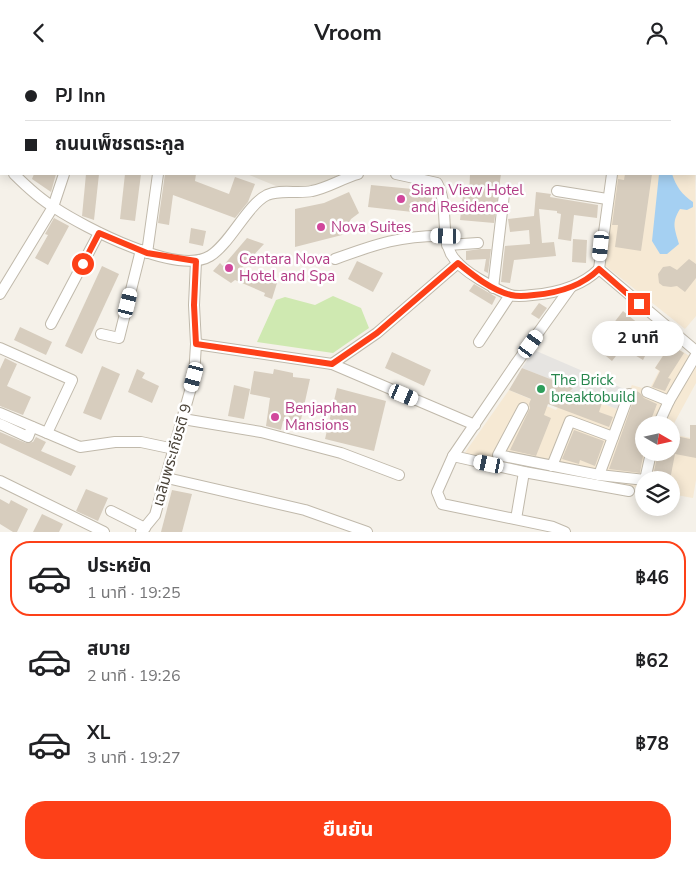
<!DOCTYPE html>
<html lang="th">
<head>
<meta charset="utf-8">
<style>
	:root { --surface:#fff; --page:#f6f6f6; --text:#202124; --muted:#757577; --line:#e0e0e0; --accent:#fd4018 }
	body { margin:0; font-family:"Nunito Sans","Noto Sans Thai",sans-serif; background:var(--page); color:var(--text); height:100vh; display:flex; flex-direction:column; font-size:19px; white-space:nowrap }
	* { box-sizing:border-box; margin:0 }
	p { font-size:16px; color:var(--muted) }
	.icon { flex:none; width:28px; height:28px; fill:none; stroke:currentColor; stroke-width:2; stroke-linecap:round; stroke-linejoin:round }
	.map { position:relative; height:467px; overflow:hidden }
	.sheet { display:flex; flex-direction:column; background:var(--surface); flex:1 }
	.sheet>* { flex:none }
	.banner { position:absolute; left:0px; top:0px; width:696px; height:110px; box-shadow:0 2px 12px #0003; display:grid; align-content:center; height:110px; padding:0 25px; background:var(--surface) }
	.needle { width:32px; rotate:99deg }
	.buttons { position:absolute; left:635px; top:351px; display:grid; gap:10px }
	.buttons a { display:grid; place-items:center; width:45px; height:45px; border-radius:50%; background:var(--surface); box-shadow:0 2px 12px #0003; font-size:25px }
	.end { position:absolute; width:22px; height:22px; margin:-11px; border:6px solid #fd4018; background:#fff; box-shadow:0 0 0 2px #fff }
	.from { border-radius:50% }
	.bubble { position:absolute; height:35px; border-radius:18px; background:var(--surface); box-shadow:0 2px 12px #0003; font-size:16px; font-weight:700; line-height:35px; text-align:center }
	.car { position:absolute; width:15px; height:30px; margin:-15px -8px; border-radius:6px; box-shadow:0 0 4px 1px #0007; background:linear-gradient(#fff 24%,#345 0 40%,#fff 0 76%,#345 0 86%,#fff 0) }
	.banner b { display:flex; align-items:center; gap:18px; height:48px; font-size:19px }
	.banner b+b { border-top:1px solid var(--line) }
	.banner i { width:12px; height:12px; background:var(--text) }
	ul { padding:9px 0 0; list-style:none }
	li { display:flex; align-items:center; gap:15px; height:75px; margin:0 10px 8px; padding:0 15px; border:2px solid transparent; border-radius:20px }
	li div { flex:1 }
	li b { display:block; font-size:19px }
	li em { font-style:normal; font-weight:700 }
	li.current { border-color:var(--accent) }
	li>.icon { width:45px; height:45px; stroke-width:1.5 }
	.primary-button { display:flex; gap:10px; margin-top:auto; padding:10px 25px }
	.primary-button a { flex:1; height:58px; border-radius:20px; background:var(--accent); color:#fff; font-size:20px; font-weight:700; line-height:58px; text-align:center }
	header { display:flex; justify-content:space-between; align-items:center; height:65px; padding:0 25px; background:var(--surface); font-size:22px; font-weight:700 }
	.map>svg:first-child { display:block }
	.residential { fill:#e9e3d7 }
	.commercial { fill:#f6e9d4 }
	.green { fill:#cfe9b1 }
	.parking { fill:#e6e4e1 }
	.water { fill:#a5d0f2 }
	.building { fill:#d7cdbe }
	.lines { fill:none; stroke-linecap:round; stroke-linejoin:round }
	.minor-casing { stroke:#c0b9ab; stroke-width:12 }
	.minor { stroke:#fff; stroke-width:10 }
	.route { stroke:#fd4018; stroke-width:6 }
	.hotel-dot { fill:#d1479c; stroke:#fff; stroke-width:2 }
	.leisure-dot { fill:#2e9e5b; stroke:#fff; stroke-width:2 }
	.labels { text-anchor:middle; dominant-baseline:central; stroke-width:5; stroke-linejoin:round; paint-order:stroke }
	.hotel-label { font-size:15px; fill:#b23c85; stroke:#fff; text-anchor:start }
	.leisure-label { font-size:15px; fill:#27864d; stroke:#fff; text-anchor:start }
	.street-label { font-size:15px; fill:#494237; stroke:#fff }
</style>
</head>
<body>
<header><svg class="icon" aria-label="back" viewBox="0 0 24 24"><path d="M15 5l-7 7 7 7"/></svg>Vroom<svg class="icon" aria-label="person" viewBox="0 0 24 24"><circle cx="12" cy="8" r="4"/><path d="M4 21q1-7 8-7t8 7"/></svg></header>
<div class="map">
<svg width="696" height="467" viewBox="0 0 696 467">
	<rect width="100%" height="100%" fill="#f5f1e9"/>
	<!-- residential -->
	<path class="residential" d="M247 109H341L311 123 276 121Z"/>
	<!-- commercial -->
	<g class="commercial">
		<path d="M695 69 696 251 685 264 602 198 615 109H695Z"/>
		<path d="M670 279 696 295V318L671 364V360H644V388H671V369L696 374V415L693 433 671 429V415H644V424L464 389 509 325 556 345 571 326 619 345 632 320 649 325 659 306 655 303Z"/>
	</g>
	<!-- green -->
	<path class="green" d="M333 231 361 243 369 263 333 288 257 277 276 235 285 232 315 240Z"/>
	<!-- parking -->
	<path class="parking" d="M534 285 629 326 619 345 571 326 572 323 522 303Z"/>
	<!-- water -->
	<path class="water" d="M659 109H672C676 121 682 130 693 137V142L687 145 680 144C671 158 675 164 679 179L667 189H660L652 176Z"/>
	<!-- building -->
	<g class="building">
		<path d="M34 109H56L51 127 32 114Z"/>
		<path d="M86 109H99L94 155 82 151Z"/>
		<path d="M125 109H141L135 156 120 154Z"/>
		<path d="M165 109H196L195 116 229 129 235 112 255 119 248 137 235 153 173 130 169 160 158 158Z"/>
		<path d="M470 109H501L494 158 460 155 463 130H469Z"/>
		<path d="M625 109H652L641 186 615 182 618 160H612L618 114 624 115Z"/>
		<path d="M371 120 433 126 430 149 368 142Z"/>
		<path d="M349 127 359 148 351 154 342 170 295 182V144L324 138Z"/>
		<path d="M536 127 551 129 550 132 598 140 597 153 574 150 571 176 558 174 561 149 557 148V146L539 144 542 178 554 177 556 191 514 195 510 218 501 217 505 181 530 179 529 165 510 167 508 154 534 151Z"/>
		<path d="M54 153 69 161 48 200 35 193 48 170 45 169Z"/>
		<path d="M191 163 206 166 203 181 189 178Z"/>
		<path d="M247 173 264 179 240 205 277 218 272 234 264 231 265 228 235 215 231 218 213 206 220 198 223 201Z"/>
		<path d="M573 174 587 175 586 198 572 197Z"/>
		<path d="M480 184H491L488 208 484 206 486 194 466 195V186Z"/>
		<path d="M689 194 696 199V213L685 227 677 221 671 222 663 221 659 218 658 209 663 202 670 201 677 205Z"/>
		<path d="M357 196 383 208 373 227 348 214Z"/>
		<path d="M102 201 119 209 82 289 65 281Z"/>
		<path d="M474 219 496 232 492 240 469 226Z"/>
		<path d="M539 238 547 243 539 254 531 249Z"/>
		<path d="M623 246 656 273 660 267 671 275 668 278 684 288 668 313 671 314 665 326 652 322 660 306 655 303 663 291 650 281 643 295 633 289 627 277 612 296 595 282Z"/>
		<path d="M20 262 52 277 46 290 14 275Z"/>
		<path d="M392 287 431 305 424 321 385 303Z"/>
		<path d="M5 293 17 299 7 321 31 332 23 350 0 341V304Z"/>
		<path d="M102 301 120 309 101 355 83 348Z"/>
		<path d="M522 303 573 323 570 326 602 338 599 347 613 352 609 362 548 339 544 350 551 353 536 391 510 385 530 343 529 339 531 334 509 325Z"/>
		<path d="M137 304 145 308 142 313 159 321 152 338 128 327Z"/>
		<path d="M274 304 293 308V312L310 314 300 359 283 356 281 365 266 361 270 333 250 329 254 306 273 309Z"/>
		<path d="M234 320 250 324 244 354 228 351Z"/>
		<path d="M337 323 386 336 374 386 325 374Z"/>
		<path d="M635 325 640 328 644 333 657 339 649 360H644V372L641 380 643 391 640 408 609 404 635 331Z"/>
		<path d="M690 360H696V393L675 389 670 415H652L658 388H671V370L690 374Z"/>
		<path d="M574 365 604 376 595 401 580 395 579 399 562 394Z"/>
		<path d="M0 367 26 378 33 377 36 372 46 377 41 386 76 401 71 411 0 378Z"/>
		<path d="M86 424 108 433 98 456 76 446Z"/>
		<path d="M172 425 192 429 182 467H161Z"/>
		<path d="M0 434 9 439 11 435 28 444 17 467H13L0 459Z"/>
		<path d="M42 449 63 459 59 467H33Z"/>
	</g>
	<g class="lines">
		<!-- minor casing -->
		<g class="minor-casing">
			<g id="minor">
				<path d="M198 0 200 1"/>
				<path d="M97 1 98 0"/>
				<path d="M442 1V0"/>
				<path d="M627 1V0"/>
				<path d="M0 95 1 96"/>
				<path d="M14 109C26 121 40 134 55 143 84 162 177 211 210 191 230 179 247 140 267 130 280 124 298 129 312 126 328 123 343 113 358 109"/>
				<path d="M396 109 437 118C449 140 440 167 451 189 457 200 469 208 479 214 489 220 499 226 510 230 517 232 525 231 532 230 557 228 581 222 599 204"/>
				<path d="M557 126 607 134"/>
				<path d="M447 180 478 178"/>
				<path d="M147 188 158 109"/>
				<path d="M335 194C376 179 402 170 446 171"/>
				<path d="M599 204 696 286"/>
				<path d="M599 204 612 109"/>
				<path d="M493 223 504 129"/>
				<path d="M0 229 53 142 64 109"/>
				<path d="M51 259 99 168"/>
				<path d="M101 269 119 273 141 185"/>
				<path d="M479 277 510 230"/>
				<path d="M196 279 332 299 475 360"/>
				<path d="M0 283 72 315 47 368 0 348"/>
				<path d="M332 299 377 268 458 198"/>
				<path d="M647 327 669 336"/>
				<path d="M523 343 498 390 599 410 645 415 651 388"/>
				<path d="M183 354 261 367 341 388 399 410"/>
				<path d="M0 359 28 372 32 362"/>
				<path d="M658 360 669 336 696 290"/>
				<path d="M47 368 80 382 115 377H141L174 384"/>
				<path d="M453 391 524 407 629 426"/>
				<path d="M552 401 570 356 613 372"/>
				<path d="M599 410 629 329"/>
				<path d="M167 413 305 445 367 467"/>
				<path d="M0 416 104 467"/>
				<path d="M111 446 145 463"/>
				<path d="M516 454 524 407"/>
				<path d="M141 467 155 450 194 312 196 279 194 240 196 196"/>
				<path d="M565 467 553 462 442 439 437 427 453 391 515 300 571 222"/>
			</g>
		</g>
		<!-- minor -->
		<use href="#minor" class="minor"/>
	</g>
	<g class="lines">
		<!-- route -->
		<path class="route" d="M83 199 99 168 147 188 196 196 194 240 196 279 332 299 377 268 458 198C474 211 491 225 511 230 519 232 527 231 534 230 558 228 581 222 599 204L639 239"/>
	</g>
	<!-- markers -->
	<g class="hotel-dot">
		<circle cx="401" cy="134" r="5"/>
		<circle cx="321" cy="162" r="5"/>
		<circle cx="229" cy="203" r="5"/>
		<circle cx="275" cy="352" r="5"/>
	</g>
	<circle class="leisure-dot" cx="541" cy="324" r="5"/>
	<g class="labels">
		<!-- hotel labels -->
		<g class="hotel-label">
			<text x="411" y="125">Siam View Hotel<tspan x="411" dy="17">and Residence</tspan></text>
			<text x="331" y="162">Nova Suites</text>
			<text x="239" y="194">Centara Nova<tspan x="239" dy="17">Hotel and Spa</tspan></text>
			<text x="285" y="343">Benjaphan<tspan x="285" dy="17">Mansions</tspan></text>
		</g>
		<!-- leisure labels -->
		<g class="leisure-label">
			<text x="551" y="315">The Brick<tspan x="551" dy="17">breaktobuild</tspan></text>
		</g>
		<!-- street labels -->
		<g class="street-label">
			<text transform="translate(172 390) rotate(-74)">เฉลิมพระเกียรติ 9</text>
		</g>
	</g>
</svg>
<div class="buttons">
<a><svg class="needle" viewBox="-14 -14 28 28"><path d="M0-13l5 13h-10z" fill="#e53935"/><path d="M0 13l5-13h-10z" fill="#757577"/></svg></a>
<a><svg class="icon" aria-label="layers" viewBox="0 0 24 24"><path d="M12 4l9 5-9 5-9-5zM3 14l9 5 9-5"/></svg></a>
</div>
<i class="end from" style="left:83px;top:199px"></i>
<i class="end" style="left:639px;top:239px"></i>
<div class="bubble" style="left:592px;top:256px;width:92px">2 นาที</div>
<i class="car" style="left:446px;top:171px;rotate:271deg"></i>
<i class="car" style="left:601px;top:181px;rotate:186deg"></i>
<i class="car" style="left:128px;top:238px;rotate:14deg"></i>
<i class="car" style="left:531px;top:279px;rotate:36deg"></i>
<i class="car" style="left:194px;top:312px;rotate:195deg"></i>
<i class="car" style="left:404px;top:330px;rotate:113deg"></i>
<i class="car" style="left:489px;top:399px;rotate:282deg"></i>
<div class="banner">
<b><i class="from"></i>PJ Inn</b>
<b><i></i>ถนนเพ็ชรตระกูล</b>
</div>
</div>
<section class="sheet">
<ul>
<li class="current"><svg class="icon" aria-label="car" viewBox="0 0 24 24"><path d="M5 17H2v-5l4-1 3-4h7l3 4 3 1v5h-3M9 17h6M6 11h13"/><circle cx="7" cy="17" r="2"/><circle cx="17" cy="17" r="2"/></svg><div><b>ประหยัด</b><p>1 นาที · 19:25</p></div><em>฿46</em></li>
<li><svg class="icon" aria-label="car" viewBox="0 0 24 24"><path d="M5 17H2v-5l4-1 3-4h7l3 4 3 1v5h-3M9 17h6M6 11h13"/><circle cx="7" cy="17" r="2"/><circle cx="17" cy="17" r="2"/></svg><div><b>สบาย</b><p>2 นาที · 19:26</p></div><em>฿62</em></li>
<li><svg class="icon" aria-label="car" viewBox="0 0 24 24"><path d="M5 17H2v-5l4-1 3-4h7l3 4 3 1v5h-3M9 17h6M6 11h13"/><circle cx="7" cy="17" r="2"/><circle cx="17" cy="17" r="2"/></svg><div><b>XL</b><p>3 นาที · 19:27</p></div><em>฿78</em></li>
</ul>
<div class="primary-button"><a>ยืนยัน</a></div>
</section>
</body>
</html>
